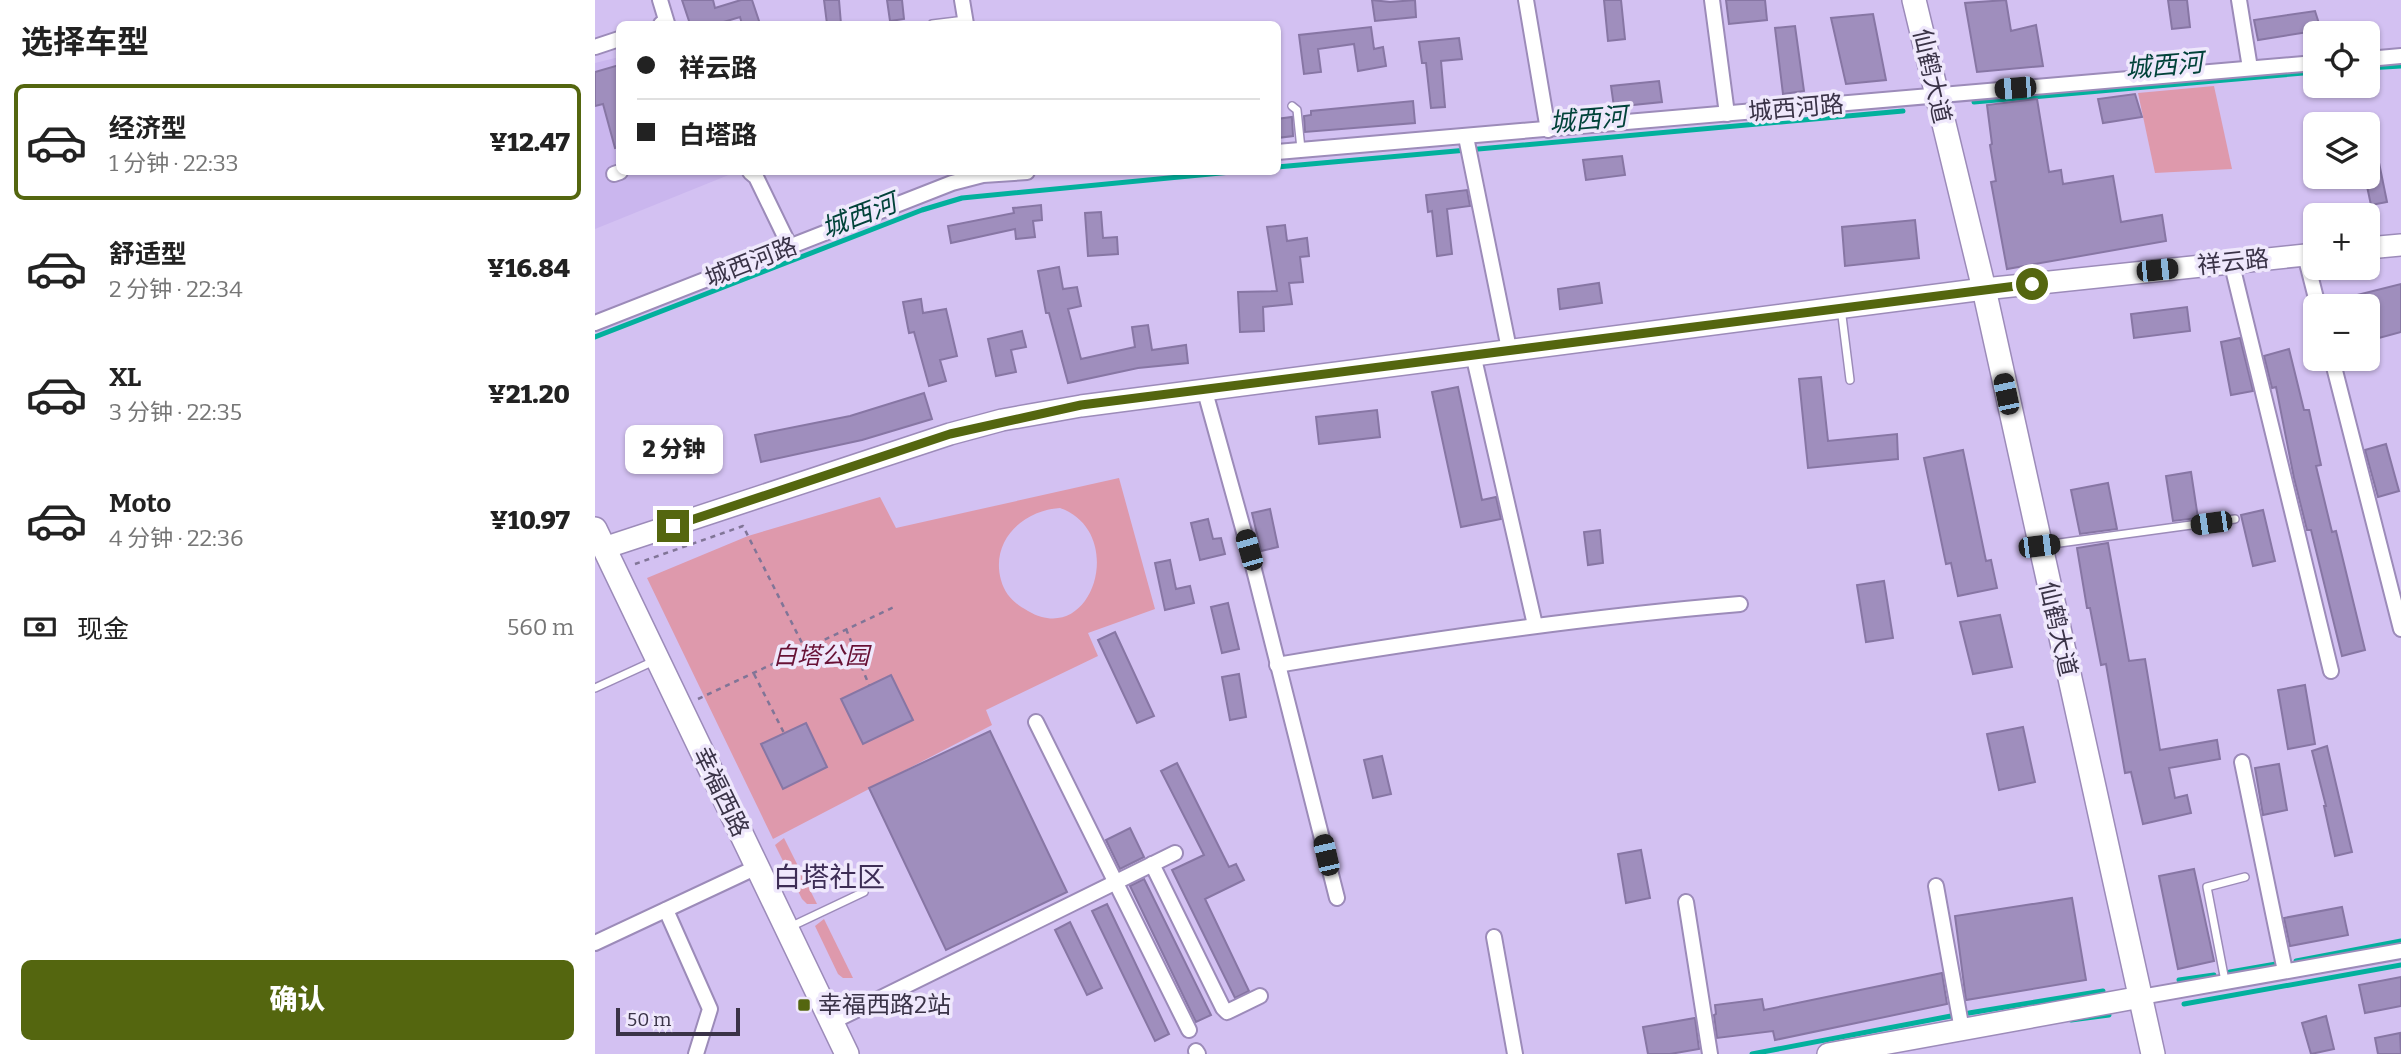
<!DOCTYPE html>
<html lang="zh">
<head>
<meta charset="utf-8">
<style>
	:root { --surface:#fff; --page:#f6f6f6; --text:#222; --muted:#767676; --line:#e0e0e0; --accent:#54660f }
	body { margin:0; font-family:Bitter,"Noto Sans SC",serif; background:var(--page); color:var(--text); height:100vh; display:flex; flex-direction:column; font-size:26px; white-space:nowrap }
	* { box-sizing:border-box; margin:0 }
	p { font-size:23px; color:var(--muted) }
	.icon { flex:none; width:38px; height:38px; fill:none; stroke:currentColor; stroke-width:2; stroke-linecap:round; stroke-linejoin:round }
	.map { position:relative; flex:1; overflow:hidden }
	.details { display:flex; flex-direction:column; background:var(--surface); width:595px }
	.details>* { flex:none }
	.hud { position:absolute; left:21px; top:21px; width:665px; height:154px; border-radius:10px; box-shadow:0 2px 5px #0004; display:grid; align-content:center; height:154px; padding:0 21px; background:var(--surface) }
	.fabs { position:absolute; left:1708px; top:21px; display:grid; gap:14px }
	.fabs a { display:grid; place-items:center; width:77px; height:77px; border-radius:10px; background:var(--surface); box-shadow:0 2px 5px #0004; font-size:35px }
	.scale { position:absolute; left:21px; bottom:18px; width:124px; box-sizing:border-box; padding-left:7px; border:4px solid #3a3347; border-top:0; font-size:19px; line-height:24px; white-space:nowrap; color:#3a3347; -webkit-text-stroke:5px #efe8fc; paint-order:stroke }
	.end { position:absolute; width:32px; height:32px; margin:-16px; border:9px solid #54660f; background:#fff; box-shadow:0 0 0 4px #fff }
	.from { border-radius:50% }
	.bubble { position:absolute; height:49px; border-radius:10px; background:var(--surface); box-shadow:0 2px 5px #0004; font-size:23px; font-weight:800; line-height:49px; text-align:center }
	.car { position:absolute; width:21px; height:42px; margin:-21px -10px; border-radius:9px; box-shadow:0 0 5px 2px #0007; background:linear-gradient(#222 24%,#8ab4d8 0 40%,#222 0 76%,#8ab4d8 0 86%,#222 0) }
	.hud b { display:flex; align-items:center; gap:24px; height:66px; font-size:26px }
	.hud b+b { border-top:2px solid var(--line) }
	.hud i { width:18px; height:18px; background:var(--text) }
	ul { padding:0; list-style:none }
	li { display:flex; align-items:center; gap:21px; height:116px; margin:0 14px 10px; padding:0 7px; border:4px solid transparent; border-radius:10px }
	li div { flex:1 }
	li b { display:block; font-size:26px }
	li em { font-style:normal; font-weight:800 }
	li.on { border-color:var(--accent) }
	li>.icon { width:63px; height:63px; stroke-width:1.5 }
	h2 { padding:0 21px; font-size:32px; line-height:84px }
	.pay { display:flex; align-items:center; gap:18px; height:77px; padding:0 21px; font-size:26px }
	.pay p { margin-inline-start:auto }
	.action { display:flex; gap:14px; margin-top:auto; padding:14px 21px }
	.action a { flex:1; height:80px; border-radius:10px; background:var(--accent); color:#fff; font-size:28px; font-weight:800; line-height:80px; text-align:center }
	main { display:flex; flex:1; min-height:0 }
	.map>svg:first-child { display:block }
	.built { fill:#cab6ee }
	.green { fill:#de99ac; fill-rule:evenodd }
	.lines { fill:none; stroke-linecap:round; stroke-linejoin:round }
	.stream { stroke:#02b09d; stroke-width:5 }
	.building { fill:#9f8ebd; stroke:#8776a4; stroke-width:2 }
	.lane-casing { stroke:#9c8bb9; stroke-width:10 }
	.street-casing { stroke:#9c8bb9; stroke-width:18 }
	.secondary-casing { stroke:#9c8bb9; stroke-width:24 }
	.primary-casing { stroke:#9c8bb9; stroke-width:26 }
	.path { stroke:#817597; stroke-width:2.5; stroke-dasharray:5 5; stroke-linecap:butt }
	.lane { stroke:#fff; stroke-width:7 }
	.street { stroke:#fff; stroke-width:14 }
	.secondary { stroke:#fff; stroke-width:21 }
	.primary { stroke:#fff; stroke-width:23 }
	.route { stroke:#54660f; stroke-width:9 }
	.poi-dot { fill:#54660f; stroke:#efe8fc; stroke-width:2.5 }
	.labels { text-anchor:middle; dominant-baseline:central; stroke-width:7; stroke-linejoin:round; paint-order:stroke }
	.street-label { font-size:24px; fill:#3a3347; stroke:#efe8fc }
	.park-label { font-size:24px; font-style:italic; fill:#671135; stroke:#efe8fc }
	.poi-label { font-size:24px; fill:#3a3347; stroke:#efe8fc; text-anchor:start }
	.water-label { font-size:26px; font-style:italic; fill:#02433a; stroke:#efe8fc }
	.quarter-label { font-size:28px; fill:#3d2d55; stroke:#efe8fc }
</style>
</head>
<body>
<main>
<section class="details">
<h2>选择车型</h2>
<ul>
<li class="on"><svg class="icon" aria-label="car" viewBox="0 0 24 24"><path d="M5 17H2v-5l4-1 3-4h7l3 4 3 1v5h-3M9 17h6M6 11h13"/><circle cx="7" cy="17" r="2"/><circle cx="17" cy="17" r="2"/></svg><div><b>经济型</b><p>1 分钟 · 22:33</p></div><em>¥12.47</em></li>
<li><svg class="icon" aria-label="car" viewBox="0 0 24 24"><path d="M5 17H2v-5l4-1 3-4h7l3 4 3 1v5h-3M9 17h6M6 11h13"/><circle cx="7" cy="17" r="2"/><circle cx="17" cy="17" r="2"/></svg><div><b>舒适型</b><p>2 分钟 · 22:34</p></div><em>¥16.84</em></li>
<li><svg class="icon" aria-label="car" viewBox="0 0 24 24"><path d="M5 17H2v-5l4-1 3-4h7l3 4 3 1v5h-3M9 17h6M6 11h13"/><circle cx="7" cy="17" r="2"/><circle cx="17" cy="17" r="2"/></svg><div><b>XL</b><p>3 分钟 · 22:35</p></div><em>¥21.20</em></li>
<li><svg class="icon" aria-label="car" viewBox="0 0 24 24"><path d="M5 17H2v-5l4-1 3-4h7l3 4 3 1v5h-3M9 17h6M6 11h13"/><circle cx="7" cy="17" r="2"/><circle cx="17" cy="17" r="2"/></svg><div><b>Moto</b><p>4 分钟 · 22:36</p></div><em>¥10.97</em></li>
</ul>
<div class="pay"><svg class="icon" aria-label="cash" viewBox="0 0 24 24"><path d="M3 7h18v10H3z"/><circle cx="12" cy="12" r="2"/></svg>现金<p>560 m</p></div>
<div class="action"><a>确认</a></div>
</section>
<div class="map">
<svg width="1806" height="1054" viewBox="0 0 1806 1054">
	<rect width="100%" height="100%" fill="#d3c1f2"/>
	<!-- built -->
	<path class="built" d="M24 57V172H141L0 229V63Z"/>
	<!-- green -->
	<g class="green">
		<path d="M1619 86 1637 169 1560 173 1543 93Z"/>
		<path d="M524 478 560 609 493 633 503 656 391 710 397 725 178 839 52 578 153 536 285 497 301 528ZM465 508C533 532 498 649 433 611 420 604 410 595 406 580 395 540 429 510 465 508Z"/>
		<path d="M189 838 222 904H212L207 899 180 845Z"/>
		<path d="M229 919 258 978H248L243 974 220 926Z"/>
	</g>
	<g class="lines">
		<!-- stream -->
		<g class="stream">
			<path d="M1773 68 1806 66"/>
			<path d="M1379 102 1720 72"/>
			<path d="M682 167 1308 111"/>
			<path d="M0 337 327 210 367 198 636 172"/>
			<path d="M1701 961 1806 941"/>
			<path d="M1635 972 1681 964"/>
			<path d="M1584 980 1619 975"/>
			<path d="M1589 1004 1806 965"/>
			<path d="M1374 1013 1508 991"/>
			<path d="M1476 1020 1514 1015"/>
			<path d="M1157 1054 1356 1016"/>
		</g>
	</g>
	<!-- building -->
	<g class="building">
		<path d="M87 0H118L120 8 146 0H157L165 24H147L145 17 122 24H95Z"/>
		<path d="M229 0H244L246 24H232Z"/>
		<path d="M292 0H307L309 19 295 21Z"/>
		<path d="M777 0 795 2 820 0 821 17 780 21Z"/>
		<path d="M1009 0H1026L1030 39 1013 41Z"/>
		<path d="M1131 0H1170L1172 20 1134 24Z"/>
		<path d="M1411 0 1416 31 1441 25 1448 66 1382 72 1370 3Z"/>
		<path d="M1573 0H1592L1595 27 1577 29Z"/>
		<path d="M1720 11 1726 30 1663 40 1659 20Z"/>
		<path d="M1278 14 1291 80 1251 84 1236 18Z"/>
		<path d="M1200 26 1209 91 1188 94 1180 28Z"/>
		<path d="M776 27 779 49 788 47 791 66 763 71 759 44 723 49 726 72 709 74 704 35Z"/>
		<path d="M864 38 867 59 846 61 850 107 836 108 831 63H827L824 42Z"/>
		<path d="M24 65V147L20 148 8 104 0 106V72Z"/>
		<path d="M1064 81 1067 102 1019 107 1016 86Z"/>
		<path d="M1540 94 1547 117 1508 123 1503 99Z"/>
		<path d="M1442 99 1454 172 1466 170 1468 184 1518 176 1526 222 1567 215 1571 241 1412 269 1396 182 1401 181 1395 145 1397 144 1392 105Z"/>
		<path d="M818 101 820 123 710 132 709 116 716 115V111Z"/>
		<path d="M697 117 698 136 682 138V119Z"/>
		<path d="M1779 138 1792 202 1776 205 1770 177H1773V139Z"/>
		<path d="M1027 156 1030 175 991 180 988 160Z"/>
		<path d="M872 190 875 206 852 209 857 254 842 256 837 211 833 212 831 195Z"/>
		<path d="M446 205 447 220 438 221 440 237 421 239 420 229 356 243 353 226 419 213 418 208Z"/>
		<path d="M506 212 508 238 522 237 523 254 493 256 490 213Z"/>
		<path d="M1320 220 1324 258 1250 266 1247 227Z"/>
		<path d="M690 225 692 241 712 238 714 256 705 257 708 282 694 283 697 304 668 307 669 331 645 332 643 292 682 291 672 227Z"/>
		<path d="M464 267 468 289 482 287 486 306 473 309 486 359 540 347 537 327 553 325 557 350 591 345 593 363 543 368 473 383 454 313H451L443 271Z"/>
		<path d="M1004 283 1007 303 965 309 963 289Z"/>
		<path d="M1806 284V332L1773 341V306H1738V301Z"/>
		<path d="M326 299 328 313 351 309 362 356 345 360 351 381 334 386 319 332 314 333 308 302Z"/>
		<path d="M1592 307 1595 331 1539 338 1536 314Z"/>
		<path d="M427 331 431 347 416 350 421 372 401 376 393 339Z"/>
		<path d="M1645 338 1658 391 1636 395 1626 342Z"/>
		<path d="M1694 349 1709 410H1714L1726 465 1721 466 1737 532 1741 531 1770 650 1747 656 1716 530H1712L1699 478 1681 387 1677 388 1669 356Z"/>
		<path d="M1226 377 1233 441 1302 434 1303 459 1213 468 1204 379Z"/>
		<path d="M863 387 887 500 901 497 906 519 866 527 837 392Z"/>
		<path d="M329 393 337 419 267 440 166 462 160 435 255 416Z"/>
		<path d="M782 410 785 437 724 444 721 417Z"/>
		<path d="M1791 444 1804 491 1783 497 1770 450Z"/>
		<path d="M1368 450 1391 561 1396 560 1402 588 1363 596 1356 563 1351 564 1329 458Z"/>
		<path d="M1596 472 1603 518 1578 521 1571 476Z"/>
		<path d="M1513 483 1522 529 1485 534 1476 490Z"/>
		<path d="M675 509 683 547 666 551 657 513Z"/>
		<path d="M1668 510 1680 561 1658 566 1646 515Z"/>
		<path d="M613 519 618 539 626 538 630 554 605 560 596 523Z"/>
		<path d="M1005 530 1008 563 993 565 989 532Z"/>
		<path d="M1513 543 1534 661 1550 659 1565 750 1622 740 1625 759 1574 768 1580 798 1592 795 1596 813 1548 824 1536 772 1530 773 1511 664 1506 665 1495 608H1492L1482 548Z"/>
		<path d="M575 560 581 589 595 586 599 603 570 610 560 563Z"/>
		<path d="M1289 581 1298 638 1271 642 1262 585Z"/>
		<path d="M633 603 644 649 627 653 616 607Z"/>
		<path d="M1405 615 1417 667 1378 674 1365 622Z"/>
		<path d="M520 632 559 716 542 723 503 640Z"/>
		<path d="M644 674 651 717 635 720 627 677Z"/>
		<path d="M296 675 318 720 268 744 246 699Z"/>
		<path d="M1710 685 1720 744 1693 749 1683 690Z"/>
		<path d="M211 723 232 767 188 789 166 744Z"/>
		<path d="M1428 727 1440 782 1404 790 1392 734Z"/>
		<path d="M395 731 472 892 351 950 274 788Z"/>
		<path d="M1732 746 1757 852 1740 856 1729 806H1731L1717 751Z"/>
		<path d="M787 756 796 794 778 798 769 760Z"/>
		<path d="M582 763 634 867 641 864 649 880 610 899 654 991 640 998 577 870 609 855 566 771Z"/>
		<path d="M1684 764 1692 810 1668 815 1660 768Z"/>
		<path d="M535 828 549 857 525 869 511 840Z"/>
		<path d="M1046 850 1055 898 1031 903 1023 854Z"/>
		<path d="M1599 869 1619 961 1583 969 1564 876Z"/>
		<path d="M549 879 616 1015 601 1022 535 886Z"/>
		<path d="M1477 898 1491 980 1371 1000 1360 916Z"/>
		<path d="M512 904 574 1034 560 1041 497 911Z"/>
		<path d="M1747 907 1753 935 1695 946 1689 918Z"/>
		<path d="M475 922 507 988 492 995 460 930Z"/>
		<path d="M1347 973 1352 1004 1180 1040 1178 1031 1122 1038 1119 1015 1121 1014 1120 1005 1167 999 1169 1010Z"/>
		<path d="M1806 977V1006L1770 1013 1764 985Z"/>
		<path d="M1731 1016 1739 1049 1716 1054 1707 1023Z"/>
		<path d="M1100 1018 1104 1049 1075 1054H1053L1048 1027Z"/>
		<path d="M1805 1033 1806 1054H1783L1780 1038Z"/>
	</g>
	<g class="lines">
		<!-- lane casing -->
		<g class="lane-casing">
			<g id="lane">
				<path d="M337 24 370 20"/>
				<path d="M697 106 702 110 706 149"/>
				<path d="M1246 308 1255 380"/>
				<path d="M1450 545 1640 519"/>
				<path d="M0 688 59 661"/>
				<path d="M195 927 269 892"/>
				<path d="M1630 981 1612 887 1650 877"/>
			</g>
		</g>
		<!-- street casing -->
		<g class="street-casing">
			<g id="street">
				<path d="M65 0 72 23 66 24"/>
				<path d="M367 0 371 24"/>
				<path d="M931 0 953 130"/>
				<path d="M1117 0 1132 114"/>
				<path d="M1644 0 1655 68"/>
				<path d="M0 47 24 39"/>
				<path d="M1773 59 1806 56"/>
				<path d="M871 137 914 349"/>
				<path d="M682 152 1720 63"/>
				<path d="M155 172 161 177 195 247"/>
				<path d="M19 174 25 172"/>
				<path d="M1710 255 1723 306"/>
				<path d="M1636 261 1736 671"/>
				<path d="M0 323 357 183 388 175 432 172"/>
				<path d="M878 354 940 625"/>
				<path d="M1737 359 1806 629"/>
				<path d="M609 388 654 550 742 898"/>
				<path d="M682 665C836 639 990 617 1145 604"/>
				<path d="M441 722 594 1030"/>
				<path d="M1647 762 1690 971"/>
				<path d="M557 864 628 1008 632 1012 665 996"/>
				<path d="M1341 886 1367 1030"/>
				<path d="M1091 902 1115 1054"/>
				<path d="M71 910 115 1009 101 1054"/>
				<path d="M899 937 920 1054"/>
				<path d="M0 943 162 867"/>
				<path d="M1546 997 1806 951"/>
				<path d="M237 1022 580 853"/>
				<path d="M601 1051 603 1054"/>
			</g>
		</g>
		<!-- secondary casing -->
		<g class="secondary-casing">
			<g id="secondary">
				<path d="M1773 248 1806 245"/>
				<path d="M9 548 355 434 407 420 486 406 1389 289 1720 254"/>
				<path d="M1233 1054 1546 997"/>
			</g>
		</g>
		<!-- primary casing -->
		<g class="primary-casing">
			<g id="primary">
				<path d="M1319 0 1389 289 1558 1054"/>
				<path d="M0 529 252 1054"/>
			</g>
		</g>
		<!-- path -->
		<g class="path">
			<path d="M40 564 148 526 210 649"/>
			<path d="M251 629 274 685"/>
			<path d="M159 674 189 733"/>
			<path d="M103 699 299 607"/>
		</g>
		<!-- lane -->
		<use href="#lane" class="lane"/>
		<!-- street -->
		<use href="#street" class="street"/>
		<!-- secondary -->
		<use href="#secondary" class="secondary"/>
		<!-- primary -->
		<use href="#primary" class="primary"/>
	</g>
	<g class="lines">
		<!-- route -->
		<path class="route" d="M78 526 355 434 486 405 1437 284"/>
	</g>
	<!-- markers -->
	<rect class="poi-dot" x="202" y="998" width="14" height="14" rx="3.5"/>
	<g class="labels">
		<!-- street labels -->
		<g class="street-label">
			<text transform="translate(1337 76) rotate(77)">仙鹤大道</text>
			<text transform="translate(1201 108) rotate(-5)">城西河路</text>
			<text transform="translate(156 262) rotate(-21)">城西河路</text>
			<text transform="translate(1638 262) rotate(-6)">祥云路</text>
			<text transform="translate(1463 629) rotate(77)">仙鹤大道</text>
			<text transform="translate(126 792) rotate(64)">幸福西路</text>
		</g>
		<!-- park labels -->
		<g class="park-label">
			<text x="226" y="656">白塔公园</text>
		</g>
		<!-- poi labels -->
		<g class="poi-label">
			<text x="223" y="1005">幸福西路2站</text>
		</g>
		<!-- water labels -->
		<g class="water-label">
			<text transform="translate(1569 66) rotate(-5)">城西河</text>
			<text transform="translate(993 120) rotate(-5)">城西河</text>
			<text transform="translate(264 216) rotate(-21)">城西河</text>
		</g>
		<!-- quarter labels -->
		<g class="quarter-label">
			<text x="234" y="877">白塔社区</text>
		</g>
	</g>
</svg>
<div class="fabs">
<a><svg class="icon" aria-label="locate" viewBox="0 0 24 24"><circle cx="12" cy="12" r="6"/><path d="M12 2v4M12 18v4M2 12h4M18 12h4"/></svg></a>
<a><svg class="icon" aria-label="layers" viewBox="0 0 24 24"><path d="M12 4l9 5-9 5-9-5zM3 14l9 5 9-5"/></svg></a>
<a>+</a>
<a>−</a>
</div>
<div class="scale">50 m</div>
<i class="end from" style="left:1437px;top:284px"></i>
<i class="end" style="left:78px;top:526px"></i>
<div class="bubble" style="left:30px;top:425px;width:98px">2 分钟</div>
<i class="car" style="left:1420px;top:88px;rotate:265deg"></i>
<i class="car" style="left:1562px;top:270px;rotate:84deg"></i>
<i class="car" style="left:1411px;top:394px;rotate:348deg"></i>
<i class="car" style="left:1616px;top:523px;rotate:262deg"></i>
<i class="car" style="left:1444px;top:546px;rotate:83deg"></i>
<i class="car" style="left:654px;top:550px;rotate:344deg"></i>
<i class="car" style="left:731px;top:855px;rotate:347deg"></i>
<div class="hud">
<b><i class="from"></i>祥云路</b>
<b><i></i>白塔路</b>
</div>
</div>
</main>
</body>
</html>
